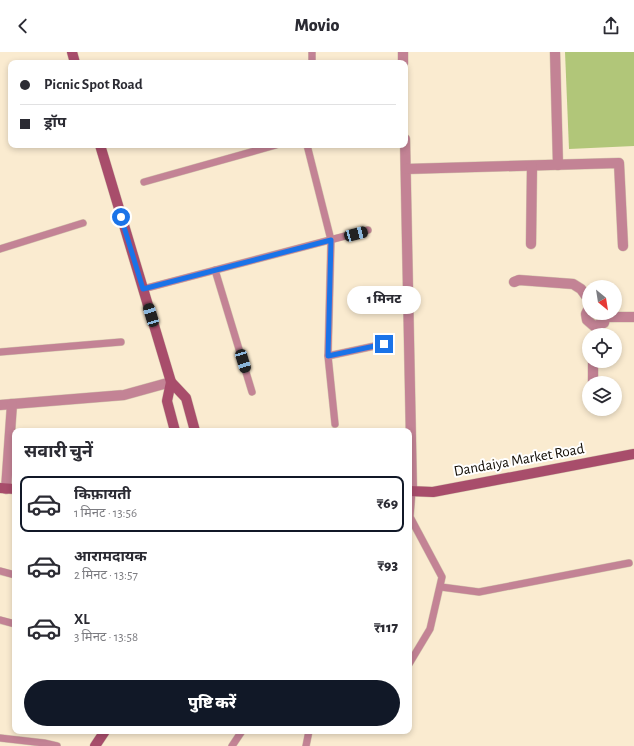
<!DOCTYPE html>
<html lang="hi">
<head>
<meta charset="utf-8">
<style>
	:root { --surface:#fff; --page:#f2f2f3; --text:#2b2b33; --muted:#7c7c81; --line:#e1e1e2; --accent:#111827 }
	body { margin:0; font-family:"Alegreya Sans","Noto Sans Devanagari",sans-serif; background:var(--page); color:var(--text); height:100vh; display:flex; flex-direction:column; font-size:15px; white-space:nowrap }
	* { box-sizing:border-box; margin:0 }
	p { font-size:13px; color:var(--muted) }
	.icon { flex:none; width:22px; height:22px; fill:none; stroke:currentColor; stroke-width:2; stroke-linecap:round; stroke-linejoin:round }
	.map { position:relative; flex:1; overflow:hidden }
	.side { position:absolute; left:12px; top:376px; width:400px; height:306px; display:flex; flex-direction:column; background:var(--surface); border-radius:8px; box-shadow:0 2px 6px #0003 }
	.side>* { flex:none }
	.banner { position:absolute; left:8px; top:8px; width:400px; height:88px; border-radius:8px; box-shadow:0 2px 6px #0003; display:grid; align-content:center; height:88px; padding:0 12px; background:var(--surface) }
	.needle { width:26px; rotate:150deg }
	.fabs { position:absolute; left:582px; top:228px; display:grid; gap:8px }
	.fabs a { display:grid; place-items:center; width:40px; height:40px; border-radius:50%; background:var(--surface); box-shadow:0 2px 6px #0003; font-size:20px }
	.end { position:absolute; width:18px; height:18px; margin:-9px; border:5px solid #1a73e8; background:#fff; box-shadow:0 0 0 2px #fff }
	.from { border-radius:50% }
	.bubble { position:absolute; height:28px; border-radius:14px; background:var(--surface); box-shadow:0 2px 6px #0003; font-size:13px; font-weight:800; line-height:28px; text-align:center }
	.car { position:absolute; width:12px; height:24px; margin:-12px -6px; border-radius:5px; box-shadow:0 0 3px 1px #0007; background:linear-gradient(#222 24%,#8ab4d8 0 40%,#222 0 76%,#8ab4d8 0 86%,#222 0) }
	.banner b { display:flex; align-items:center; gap:14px; height:38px; font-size:15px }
	.banner b+b { border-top:1px solid var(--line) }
	.banner i { width:10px; height:10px; background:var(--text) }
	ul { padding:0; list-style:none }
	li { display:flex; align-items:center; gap:12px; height:56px; margin:0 8px 6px; padding:0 4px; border:2px solid transparent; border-radius:8px }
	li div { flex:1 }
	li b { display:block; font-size:15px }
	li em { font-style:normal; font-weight:800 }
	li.on { border-color:var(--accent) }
	li>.icon { width:36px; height:36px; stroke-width:1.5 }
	h2 { padding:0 12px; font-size:18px; line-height:48px }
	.primary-button { display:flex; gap:8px; margin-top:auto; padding:8px 12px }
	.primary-button a { flex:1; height:46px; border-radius:24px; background:var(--accent); color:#fff; font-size:16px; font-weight:800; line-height:46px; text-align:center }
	header { display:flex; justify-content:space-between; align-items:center; height:52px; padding:0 12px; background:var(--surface); font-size:18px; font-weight:800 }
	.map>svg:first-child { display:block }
	.green { fill:#b1c679 }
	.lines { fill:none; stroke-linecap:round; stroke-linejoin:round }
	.lane-casing { stroke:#d5c7af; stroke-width:8 }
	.street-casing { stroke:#d5c7af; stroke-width:11 }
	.secondary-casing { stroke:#d5c7af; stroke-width:11 }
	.lane { stroke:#c38395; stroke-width:7 }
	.street { stroke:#c38395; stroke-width:10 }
	.secondary { stroke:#a84d6b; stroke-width:10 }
	.route { stroke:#1a73e8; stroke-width:5 }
	.labels { text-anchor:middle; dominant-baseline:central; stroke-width:4; stroke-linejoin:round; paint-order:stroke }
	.street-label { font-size:15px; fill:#110c04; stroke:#fff }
</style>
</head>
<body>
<header><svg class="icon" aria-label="back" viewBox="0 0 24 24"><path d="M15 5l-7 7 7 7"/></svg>Movio<svg class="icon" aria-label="share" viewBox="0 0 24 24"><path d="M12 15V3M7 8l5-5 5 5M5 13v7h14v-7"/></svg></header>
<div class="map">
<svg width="634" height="694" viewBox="0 0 634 694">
	<rect width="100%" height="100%" fill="#faebd0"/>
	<!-- green -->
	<path class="green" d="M565 0H634V94L569 97Z"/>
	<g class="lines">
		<!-- lane casing -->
		<g class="lane-casing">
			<g id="lane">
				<path d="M312 0V11"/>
				<path d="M307 93 331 188 328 304 335 372"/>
				<path d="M144 130 276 93"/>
				<path d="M0 197 83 171"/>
				<path d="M215 218 252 340"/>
				<path d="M143 237 368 178"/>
				<path d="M0 300 121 290"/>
				<path d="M328 304 384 292"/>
				<path d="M0 519 15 523"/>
				<path d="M441 535 479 540 629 511"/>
				<path d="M0 568 15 572"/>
				<path d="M409 612 430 577 442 525 410 465 412 439"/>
				<path d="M0 686 44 691 57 694"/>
				<path d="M232 694 242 679"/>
				<path d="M306 694 309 679"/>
			</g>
		</g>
		<!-- street casing -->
		<g class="street-casing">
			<g id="street">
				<path d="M403 0V11"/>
				<path d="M555 0 558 113"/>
				<path d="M405 87 412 439"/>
				<path d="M406 117 619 111 623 194"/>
				<path d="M531 192 532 114"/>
				<path d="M514 230 519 228 573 232 581 237 589 248"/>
				<path d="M589 256 586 262 587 268 594 274 604 271 606 261"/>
				<path d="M606 265H634"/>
				<path d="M593 331V309"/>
				<path d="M0 353 124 343 171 330"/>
				<path d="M6 437 12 352"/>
			</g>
		</g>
		<!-- secondary casing -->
		<g class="secondary-casing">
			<g id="secondary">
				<path d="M72 0 75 11"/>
				<path d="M100 93 171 330 186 346 195 379"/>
				<path d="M171 330 167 349 175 379"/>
				<path d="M0 436 15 437"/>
				<path d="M409 439 433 440 634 402"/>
				<path d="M95 694 105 679"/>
			</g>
		</g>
		<!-- lane -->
		<use href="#lane" class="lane"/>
		<!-- street -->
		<use href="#street" class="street"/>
		<!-- secondary -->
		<use href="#secondary" class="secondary"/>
	</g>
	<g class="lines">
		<!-- route -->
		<path class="route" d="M121 165 143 237 331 188 328 304 384 292"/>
	</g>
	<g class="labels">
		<!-- street labels -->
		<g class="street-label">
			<text transform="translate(519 408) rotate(-10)">Dandaiya Market Road</text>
		</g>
	</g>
</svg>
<div class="fabs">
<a><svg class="needle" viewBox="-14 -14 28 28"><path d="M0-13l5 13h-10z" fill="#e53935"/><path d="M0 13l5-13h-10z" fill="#7c7c81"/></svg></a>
<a><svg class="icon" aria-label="locate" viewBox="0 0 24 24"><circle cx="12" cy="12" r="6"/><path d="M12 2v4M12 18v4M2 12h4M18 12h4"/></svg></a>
<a><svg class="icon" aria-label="layers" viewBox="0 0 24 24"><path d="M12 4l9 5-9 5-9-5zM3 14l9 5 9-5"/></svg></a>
</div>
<i class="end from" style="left:121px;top:165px"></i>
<i class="end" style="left:384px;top:292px"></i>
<div class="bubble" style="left:347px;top:234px;width:74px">1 मिनट</div>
<i class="car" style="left:356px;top:182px;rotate:75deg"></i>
<i class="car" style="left:151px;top:263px;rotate:343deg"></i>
<i class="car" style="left:243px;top:309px;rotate:163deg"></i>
<div class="banner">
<b><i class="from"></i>Picnic Spot Road</b>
<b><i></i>ड्रॉप</b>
</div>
<section class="side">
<h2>सवारी चुनें</h2>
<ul>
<li class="on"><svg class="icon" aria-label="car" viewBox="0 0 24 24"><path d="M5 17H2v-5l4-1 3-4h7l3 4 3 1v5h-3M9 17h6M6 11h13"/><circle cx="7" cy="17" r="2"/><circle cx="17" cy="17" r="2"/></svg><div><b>किफ़ायती</b><p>1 मिनट · 13:56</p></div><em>₹69</em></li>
<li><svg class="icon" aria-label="car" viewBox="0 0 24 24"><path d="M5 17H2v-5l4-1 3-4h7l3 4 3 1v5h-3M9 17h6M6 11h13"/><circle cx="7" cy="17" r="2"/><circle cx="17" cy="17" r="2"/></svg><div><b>आरामदायक</b><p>2 मिनट · 13:57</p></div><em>₹93</em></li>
<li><svg class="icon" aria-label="car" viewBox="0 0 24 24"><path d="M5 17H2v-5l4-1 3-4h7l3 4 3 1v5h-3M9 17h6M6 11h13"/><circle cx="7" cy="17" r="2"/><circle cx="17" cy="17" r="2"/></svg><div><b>XL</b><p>3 मिनट · 13:58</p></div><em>₹117</em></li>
</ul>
<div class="primary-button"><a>पुष्टि करें</a></div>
</section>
</div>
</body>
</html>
